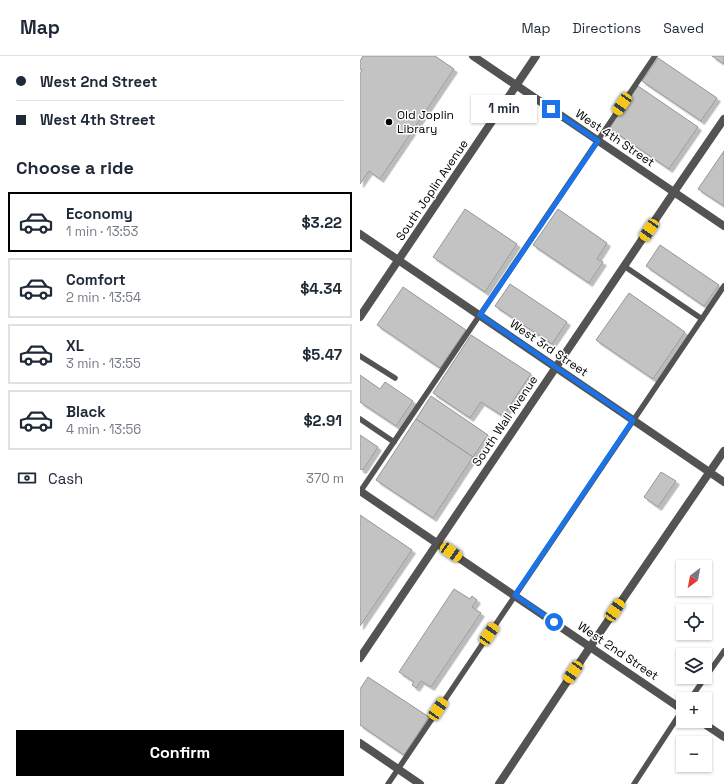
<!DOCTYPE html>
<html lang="en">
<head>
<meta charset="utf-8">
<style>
	:root { --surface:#fff; --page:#f2f2f3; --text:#1f2937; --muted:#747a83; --line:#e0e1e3; --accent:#000 }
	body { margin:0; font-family:"Space Grotesk",sans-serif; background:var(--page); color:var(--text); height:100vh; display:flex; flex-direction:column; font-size:15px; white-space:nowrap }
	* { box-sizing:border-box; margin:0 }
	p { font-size:13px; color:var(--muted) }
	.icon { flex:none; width:22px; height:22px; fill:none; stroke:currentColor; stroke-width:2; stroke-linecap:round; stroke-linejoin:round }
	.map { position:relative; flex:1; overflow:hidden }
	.details { display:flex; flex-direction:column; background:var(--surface); width:360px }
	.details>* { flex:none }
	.hud { display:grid; align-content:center; height:88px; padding:0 16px; background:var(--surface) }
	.needle { width:26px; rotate:212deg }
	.controls { position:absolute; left:316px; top:504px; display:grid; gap:8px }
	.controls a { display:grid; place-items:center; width:36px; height:36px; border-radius:0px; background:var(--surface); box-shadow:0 1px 3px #0004; font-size:20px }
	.end { position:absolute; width:18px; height:18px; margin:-9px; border:5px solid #1a73e8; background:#fff; box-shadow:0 0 0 2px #fff }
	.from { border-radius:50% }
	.bubble { position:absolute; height:28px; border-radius:0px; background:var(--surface); box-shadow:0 1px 3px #0004; font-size:13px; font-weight:600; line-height:28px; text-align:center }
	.car { position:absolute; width:12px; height:24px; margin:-12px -6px; border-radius:5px; box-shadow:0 0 3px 1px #0007; background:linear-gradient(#f5c518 24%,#345 0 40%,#f5c518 0 76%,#345 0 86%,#f5c518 0) }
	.hud b { display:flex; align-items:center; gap:14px; height:38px; font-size:15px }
	.hud b+b { border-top:1px solid var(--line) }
	.hud i { width:10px; height:10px; background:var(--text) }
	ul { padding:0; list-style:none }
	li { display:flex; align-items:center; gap:12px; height:60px; margin:0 8px 6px; padding:0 8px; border:2px solid var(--line); border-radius:0px }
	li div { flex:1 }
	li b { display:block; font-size:15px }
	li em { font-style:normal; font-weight:600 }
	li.active { border-color:var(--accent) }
	li>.icon { width:36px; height:36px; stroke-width:1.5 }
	h2 { padding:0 16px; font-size:18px; line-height:48px }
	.pay { display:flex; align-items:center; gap:10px; height:44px; padding:0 16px; font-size:15px }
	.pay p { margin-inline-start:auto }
	.cta { display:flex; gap:8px; margin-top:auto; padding:8px 16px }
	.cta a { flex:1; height:46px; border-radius:0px; background:var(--accent); color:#fff; font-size:16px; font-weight:600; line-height:46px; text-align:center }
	header { display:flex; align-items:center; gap:24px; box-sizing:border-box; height:56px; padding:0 20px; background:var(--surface); border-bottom:1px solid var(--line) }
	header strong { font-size:19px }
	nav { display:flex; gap:22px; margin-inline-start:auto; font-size:14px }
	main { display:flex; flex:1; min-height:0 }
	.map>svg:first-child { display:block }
	.building { fill:#c3c3c3; stroke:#979797; filter:url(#shadow) }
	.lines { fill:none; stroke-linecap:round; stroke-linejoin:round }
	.service { stroke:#535353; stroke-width:5.5 }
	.minor { stroke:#535353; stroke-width:8 }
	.tertiary { stroke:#535353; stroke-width:8 }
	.route { stroke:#1a73e8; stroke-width:5 }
	.poi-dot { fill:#000; stroke:#fff; stroke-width:1.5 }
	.labels { text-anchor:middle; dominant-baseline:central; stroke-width:3; stroke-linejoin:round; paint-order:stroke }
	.poi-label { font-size:12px; fill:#000; stroke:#fff; text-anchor:start }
	.street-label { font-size:12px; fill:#000; stroke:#fff }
</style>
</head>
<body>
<header>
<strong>Map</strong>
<nav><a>Map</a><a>Directions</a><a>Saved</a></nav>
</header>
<main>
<section class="details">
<div class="hud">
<b><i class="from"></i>West 2nd Street</b>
<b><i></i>West 4th Street</b>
</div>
<h2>Choose a ride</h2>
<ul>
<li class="active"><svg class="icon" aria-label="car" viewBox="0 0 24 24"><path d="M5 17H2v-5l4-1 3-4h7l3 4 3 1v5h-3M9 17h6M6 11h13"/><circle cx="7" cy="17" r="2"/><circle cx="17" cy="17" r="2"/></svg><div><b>Economy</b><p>1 min · 13:53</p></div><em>$3.22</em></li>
<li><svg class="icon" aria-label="car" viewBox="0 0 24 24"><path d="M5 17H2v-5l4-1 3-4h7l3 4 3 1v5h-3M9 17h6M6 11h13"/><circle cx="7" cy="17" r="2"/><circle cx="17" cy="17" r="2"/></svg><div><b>Comfort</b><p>2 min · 13:54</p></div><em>$4.34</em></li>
<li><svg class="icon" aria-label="car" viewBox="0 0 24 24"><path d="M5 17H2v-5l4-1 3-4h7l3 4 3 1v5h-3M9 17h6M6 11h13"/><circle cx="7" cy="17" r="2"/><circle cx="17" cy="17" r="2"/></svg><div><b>XL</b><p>3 min · 13:55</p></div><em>$5.47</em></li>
<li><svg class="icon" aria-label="car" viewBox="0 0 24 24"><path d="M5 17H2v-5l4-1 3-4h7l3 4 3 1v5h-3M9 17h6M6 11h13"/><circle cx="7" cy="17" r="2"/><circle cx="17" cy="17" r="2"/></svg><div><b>Black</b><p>4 min · 13:56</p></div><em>$2.91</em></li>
</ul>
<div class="pay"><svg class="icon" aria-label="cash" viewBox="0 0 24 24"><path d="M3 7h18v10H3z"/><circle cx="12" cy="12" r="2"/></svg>Cash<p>370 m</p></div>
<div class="cta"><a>Confirm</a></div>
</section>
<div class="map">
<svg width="364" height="728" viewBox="0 0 364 728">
	<defs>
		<filter id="shadow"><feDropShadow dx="3.5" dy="3.5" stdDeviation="0" flood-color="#0004"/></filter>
	</defs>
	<rect width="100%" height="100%" fill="#fff"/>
	<!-- building -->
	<g class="building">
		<path d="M3 0H75L94 13 20 123 9 115 0 128V17L2 14 0 13V5Z"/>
		<path d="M352 0H364V8Z"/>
		<path d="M298 2 357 42 341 65 282 25Z"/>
		<path d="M278 30 338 71 309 113 249 72Z"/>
		<path d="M364 95V150L338 133Z"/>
		<path d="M105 153 157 188 125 236 73 201Z"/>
		<path d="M198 153 247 187 237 203 243 206 229 227 173 189Z"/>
		<path d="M300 189 359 229 344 250 286 210Z"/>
		<path d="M150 228 207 266 192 288 135 250Z"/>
		<path d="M43 231 106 274 80 312 17 269Z"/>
		<path d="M269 237 325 276 293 323 236 284Z"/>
		<path d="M111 279 171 318 143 360 121 346 110 362 73 337Z"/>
		<path d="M0 319 20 333 25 326 53 345 36 370 0 346Z"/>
		<path d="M71 340 128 379 113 401 56 363Z"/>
		<path d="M56 363 113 401 73 462 16 424Z"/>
		<path d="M0 379 18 391 3 414 0 413Z"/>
		<path d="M301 416 316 425 298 451 284 441Z"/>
		<path d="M0 459 52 494 0 570Z"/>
		<path d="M94 533 110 543 112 540 117 544 112 551 121 557 71 631 61 625 56 632 52 629 54 626 39 616Z"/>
		<path d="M8 621 69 661 44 699 0 669V633Z"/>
	</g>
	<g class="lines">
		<!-- service -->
		<g class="service">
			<path d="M264 210 342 263"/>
			<path d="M0 300 35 322"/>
			<path d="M0 363 34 386"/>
			<path d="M0 436 295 0"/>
			<path d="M330 643 364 595"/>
			<path d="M28 728 364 230"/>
			<path d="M274 728 323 653"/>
		</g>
		<!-- minor -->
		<g class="minor">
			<path d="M0 178 364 426"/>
			<path d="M0 602 314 136"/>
			<path d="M0 687 60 728"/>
			<path d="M139 728 230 591 364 395"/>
		</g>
		<!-- tertiary -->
		<g class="tertiary">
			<path d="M113 0 364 170"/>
			<path d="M314 136 364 63"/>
			<path d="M0 261 176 0"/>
			<path d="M0 435 323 654"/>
			<path d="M340 665 364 681"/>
		</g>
	</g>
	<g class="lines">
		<!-- route -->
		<path class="route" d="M191 53 238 85 120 259 273 364 155 539 194 566"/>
	</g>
	<!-- markers -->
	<circle class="poi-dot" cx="29" cy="66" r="4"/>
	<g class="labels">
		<!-- poi labels -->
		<g class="poi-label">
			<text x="37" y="59">Old Joplin<tspan x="37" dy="14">Library</tspan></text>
		</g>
		<!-- street labels -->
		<g class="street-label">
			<text transform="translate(255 82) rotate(34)">West 4th Street</text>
			<text transform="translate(72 134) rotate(-56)">South Joplin Avenue</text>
			<text transform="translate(189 292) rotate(34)">West 3rd Street</text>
			<text transform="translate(145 365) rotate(-56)">South Wall Avenue</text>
			<text transform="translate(258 595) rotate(34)">West 2nd Street</text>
		</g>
	</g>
</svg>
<div class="controls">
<a><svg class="needle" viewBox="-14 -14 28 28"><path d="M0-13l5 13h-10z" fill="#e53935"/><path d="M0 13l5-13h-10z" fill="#747a83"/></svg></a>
<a><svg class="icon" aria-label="locate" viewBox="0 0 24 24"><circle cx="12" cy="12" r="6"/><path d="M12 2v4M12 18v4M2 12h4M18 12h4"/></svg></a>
<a><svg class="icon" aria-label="layers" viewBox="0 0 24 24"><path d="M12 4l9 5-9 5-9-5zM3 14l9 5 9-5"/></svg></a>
<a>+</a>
<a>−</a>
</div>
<i class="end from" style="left:194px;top:566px"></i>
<i class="end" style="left:191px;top:53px"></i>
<div class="bubble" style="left:111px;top:39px;width:66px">1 min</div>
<i class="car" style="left:262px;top:48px;rotate:214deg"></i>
<i class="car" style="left:289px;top:174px;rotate:214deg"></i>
<i class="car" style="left:91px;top:496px;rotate:124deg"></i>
<i class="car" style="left:255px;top:554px;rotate:34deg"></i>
<i class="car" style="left:129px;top:578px;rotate:34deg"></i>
<i class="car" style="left:213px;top:616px;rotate:214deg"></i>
<i class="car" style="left:78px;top:653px;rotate:34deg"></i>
</div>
</main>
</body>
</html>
